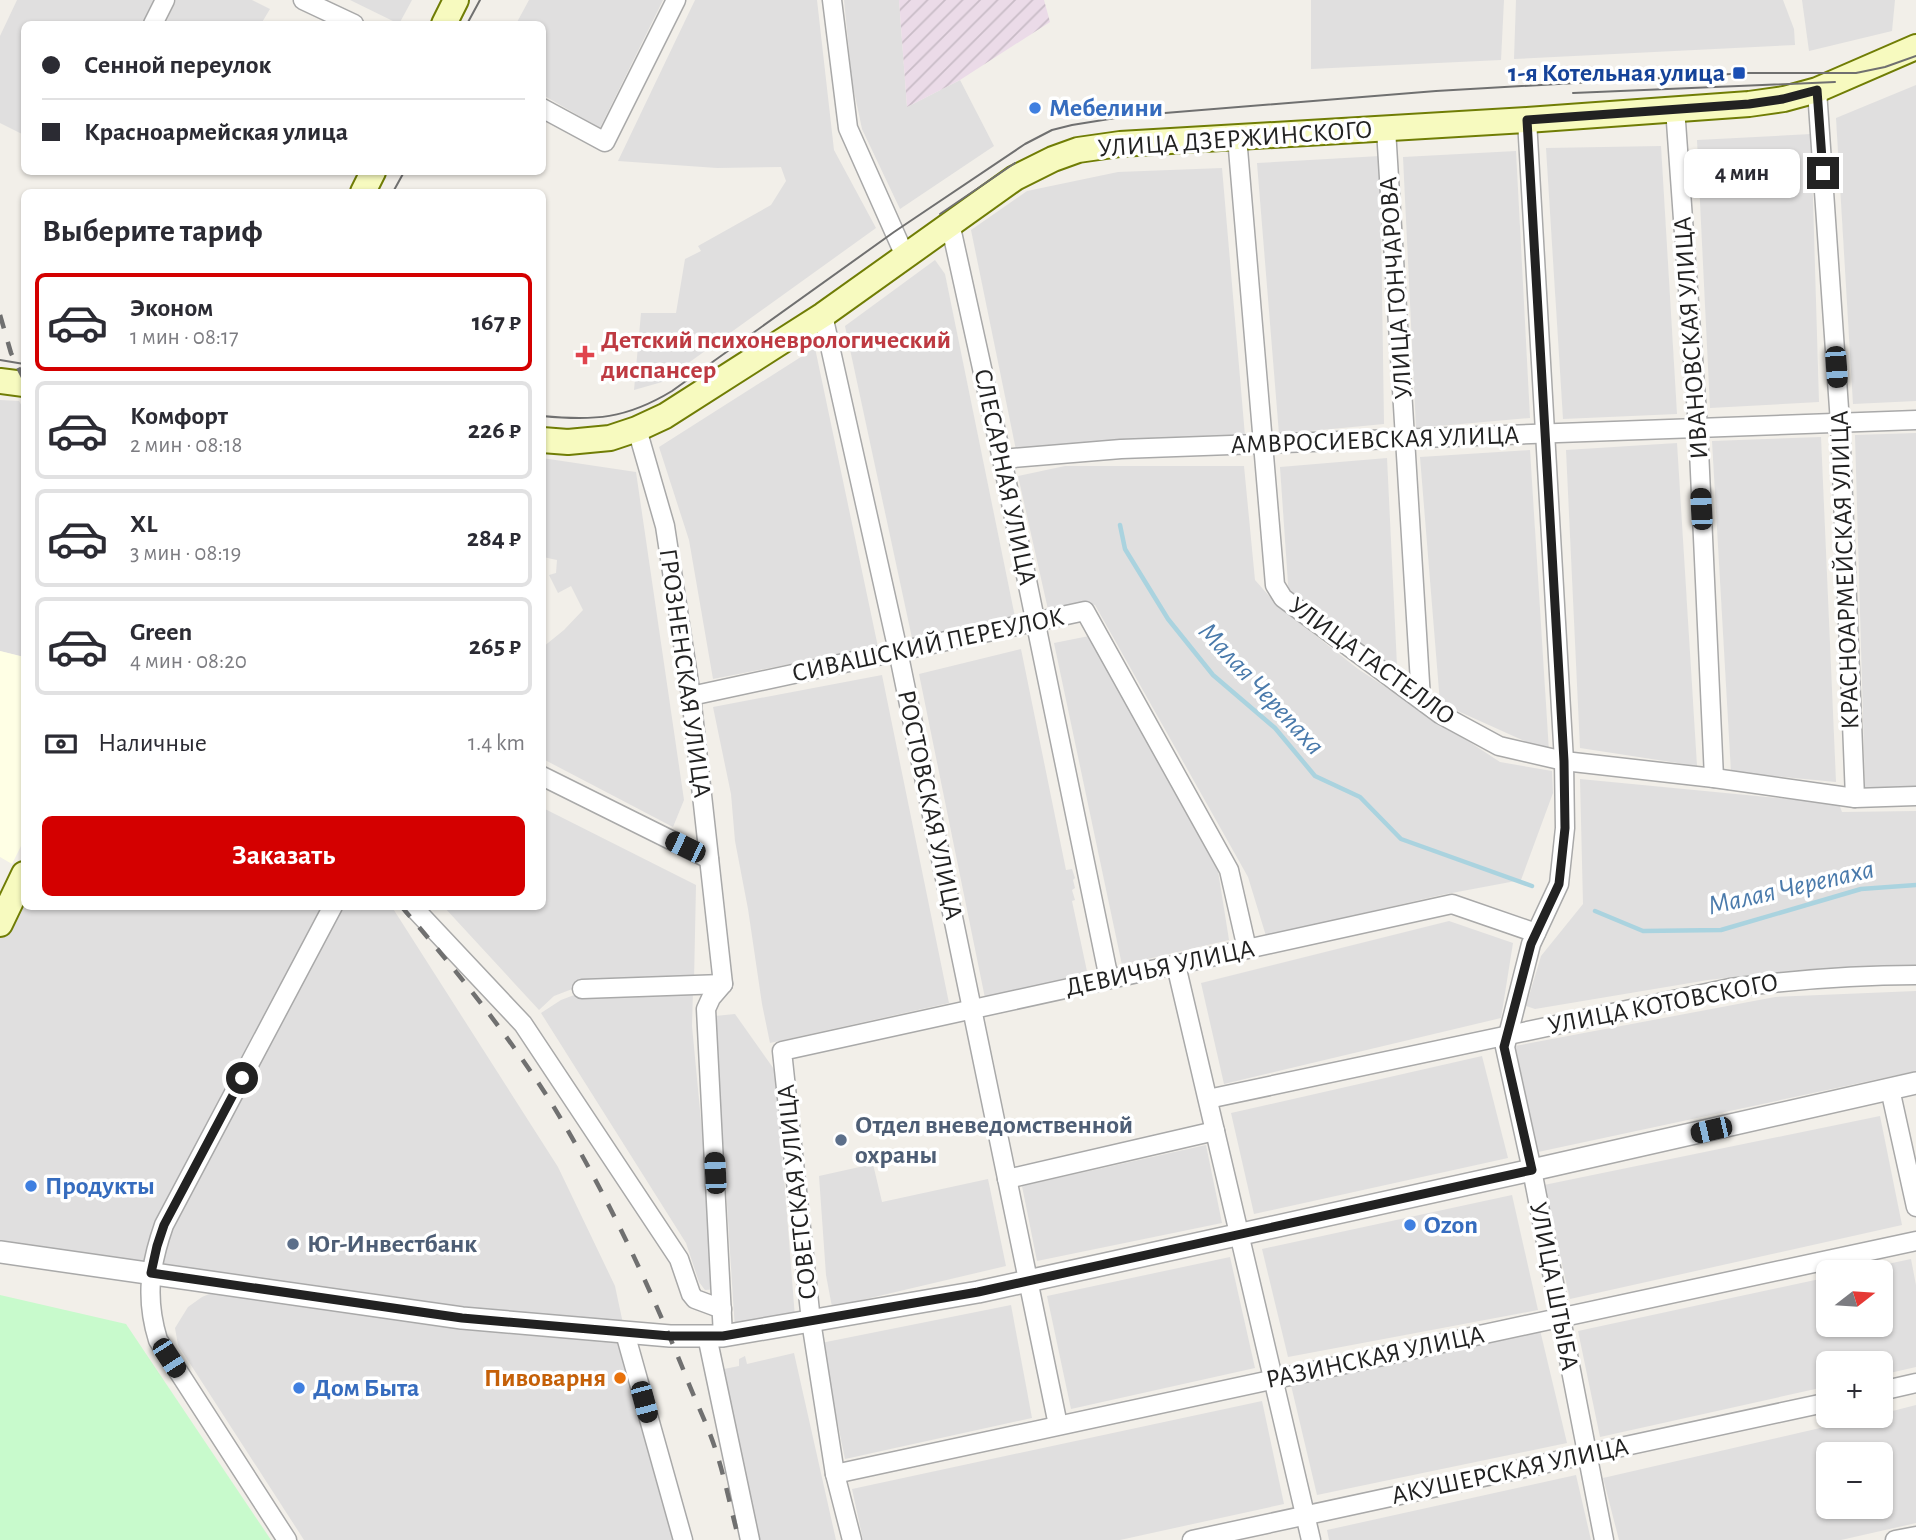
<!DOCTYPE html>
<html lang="ru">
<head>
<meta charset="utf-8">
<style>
	:root { --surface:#fff; --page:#f2f2f3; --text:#2b2b33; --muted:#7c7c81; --line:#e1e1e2; --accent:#d40000 }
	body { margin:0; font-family:"Alegreya Sans",sans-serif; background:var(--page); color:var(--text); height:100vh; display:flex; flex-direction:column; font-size:26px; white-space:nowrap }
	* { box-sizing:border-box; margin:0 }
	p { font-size:23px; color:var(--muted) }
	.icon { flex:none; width:38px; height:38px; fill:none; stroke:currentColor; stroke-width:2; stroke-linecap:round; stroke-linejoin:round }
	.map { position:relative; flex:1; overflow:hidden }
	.side { position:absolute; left:21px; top:189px; width:525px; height:721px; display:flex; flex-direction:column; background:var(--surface); border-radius:10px; box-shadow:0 2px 5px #0004 }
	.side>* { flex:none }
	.hud { position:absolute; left:21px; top:21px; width:525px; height:154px; border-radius:10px; box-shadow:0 2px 5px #0004; display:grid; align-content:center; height:154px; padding:0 21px; background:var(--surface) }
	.needle { width:46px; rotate:73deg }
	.fabs { position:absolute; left:1816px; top:1260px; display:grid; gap:14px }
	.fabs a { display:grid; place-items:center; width:77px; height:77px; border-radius:10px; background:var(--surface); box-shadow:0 2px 5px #0004; font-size:35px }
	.end { position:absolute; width:32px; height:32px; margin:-16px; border:9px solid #222; background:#fff; box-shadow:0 0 0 4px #fff }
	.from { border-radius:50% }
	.bubble { position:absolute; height:49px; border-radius:10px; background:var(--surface); box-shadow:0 2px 5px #0004; font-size:23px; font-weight:700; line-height:49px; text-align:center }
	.car { position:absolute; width:21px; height:42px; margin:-21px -10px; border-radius:9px; box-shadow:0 0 5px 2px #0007; background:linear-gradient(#222 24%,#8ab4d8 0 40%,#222 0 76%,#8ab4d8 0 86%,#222 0) }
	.hud b { display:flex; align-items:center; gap:24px; height:66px; font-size:26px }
	.hud b+b { border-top:2px solid var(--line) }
	.hud i { width:18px; height:18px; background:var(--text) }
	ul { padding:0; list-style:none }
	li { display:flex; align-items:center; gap:21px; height:98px; margin:0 14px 10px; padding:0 7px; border:4px solid var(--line); border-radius:10px }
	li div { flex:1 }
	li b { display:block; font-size:26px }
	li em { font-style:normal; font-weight:700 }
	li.current { border-color:var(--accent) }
	li>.icon { width:63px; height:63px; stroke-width:1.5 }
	h2 { padding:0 21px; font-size:32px; line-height:84px }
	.pay { display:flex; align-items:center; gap:18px; height:77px; padding:0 21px; font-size:26px }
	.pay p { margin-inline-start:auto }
	.cta { display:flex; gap:14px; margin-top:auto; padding:14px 21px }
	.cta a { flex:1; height:80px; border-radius:10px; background:var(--accent); color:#fff; font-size:28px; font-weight:700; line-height:80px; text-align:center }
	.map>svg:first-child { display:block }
	.residential { fill:#e0dfdf; fill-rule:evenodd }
	.industrial { fill:url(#industrial-furrows) }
	.education { fill:#ffffe5 }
	.park { fill:#c8facc }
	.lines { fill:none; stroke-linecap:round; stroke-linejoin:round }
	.stream { stroke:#aad3df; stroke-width:4.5 }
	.minor-casing { stroke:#a9a9a9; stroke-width:21 }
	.tertiary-casing { stroke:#a9a9a9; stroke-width:24 }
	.secondary-casing { stroke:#707d05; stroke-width:28 }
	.minor { stroke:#fff; stroke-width:18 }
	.tertiary { stroke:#fff; stroke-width:21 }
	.secondary { stroke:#f7fabf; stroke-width:24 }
	.tram { stroke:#707070; stroke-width:2 }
	.rail { stroke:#707070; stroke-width:4.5; stroke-dasharray:14 14; stroke-linecap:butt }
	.route { stroke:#222; stroke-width:9 }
	.transit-dot { fill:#1a4fb4; stroke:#fff; stroke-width:2.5 }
	.shop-dot { fill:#3f7fe0; stroke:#fff; stroke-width:2.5 }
	.health-dot { fill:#e0444e; stroke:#fff; stroke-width:2.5 }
	.service-dot { fill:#5c6f8a; stroke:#fff; stroke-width:2.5 }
	.food-dot { fill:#e8710a; stroke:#fff; stroke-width:2.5 }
	.labels { text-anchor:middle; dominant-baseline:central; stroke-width:7; stroke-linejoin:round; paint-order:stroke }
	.transit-label { font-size:26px; font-weight:bold; fill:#164399; stroke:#fff; text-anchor:end }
	.shop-label { font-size:26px; font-weight:bold; fill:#366cbe; stroke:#fff; text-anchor:start }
	.street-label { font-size:26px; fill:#222; stroke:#fff }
	.health-label { font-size:26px; font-weight:bold; fill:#be3a42; stroke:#fff; text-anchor:start }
	.service-label { font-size:26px; font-weight:bold; fill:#4e5e75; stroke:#fff; text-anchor:start }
	.food-label { font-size:26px; font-weight:bold; fill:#c56008; stroke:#fff; text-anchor:end }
	.water-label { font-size:28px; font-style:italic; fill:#4a7aab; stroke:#fff }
</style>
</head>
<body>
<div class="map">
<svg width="1916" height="1540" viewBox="0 0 1916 1540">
	<defs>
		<pattern id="industrial-furrows" width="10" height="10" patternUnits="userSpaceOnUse" patternTransform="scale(1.75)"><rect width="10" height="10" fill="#ebdbe8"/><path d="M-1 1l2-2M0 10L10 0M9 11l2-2" fill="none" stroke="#c9bcc7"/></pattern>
	</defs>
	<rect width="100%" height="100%" fill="#f2efe9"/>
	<!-- residential -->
	<g class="residential">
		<path d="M17 0H157L145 24H24V135L0 123V36Z"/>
		<path d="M176 0H252L270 9 261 24H165Z"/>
		<path d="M350 0H412L399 24Z"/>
		<path d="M529 0H663L600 128 543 95 542 24H516Z"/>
		<path d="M695 0H817L834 150 876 228 662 382 634 390 641 313H676L685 259 701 251 698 246 771 205 786 181 781 167 717 168 618 161Z"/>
		<path d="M844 0H899L907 107 960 80 994 146 900 209 862 129 852 82Z"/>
		<path d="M1311 0H1504L1501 60 1311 69Z"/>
		<path d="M1516 0H1783L1794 29 1795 45 1514 59Z"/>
		<path d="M1802 0H1895L1892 31 1809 51Z"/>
		<path d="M1916 85V401L1853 404 1836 118Z"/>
		<path d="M1811 134 1819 402 1710 408 1697 140Z"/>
		<path d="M1661 146 1677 414 1563 419 1546 148Z"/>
		<path d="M1516 151 1530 418 1416 428 1403 157Z"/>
		<path d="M1380 156 1384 424 1279 434 1257 163Z"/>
		<path d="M1222 168 1245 436 1016 450 971 230 1027 191 1118 172Z"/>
		<path d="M935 260 945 274 1015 617 912 638 845 326Z"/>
		<path d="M815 348 878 647 713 679 689 540 659 447Z"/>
		<path d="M0 400 19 401 24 410V657L0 651Z"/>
		<path d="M1916 433V787L1865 788 1855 435Z"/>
		<path d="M1821 437 1836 782 1731 772 1712 441Z"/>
		<path d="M1677 443 1697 766 1580 748 1566 450Z"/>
		<path d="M1530 450 1549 752 1440 703 1420 457Z"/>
		<path d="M542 458 636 472 684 800 673 827 543 759V647L564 630 583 610 571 586 558 593 549 575 556 573 557 560 543 557Z"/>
		<path d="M1387 458 1397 666 1386 668 1289 598 1280 467Z"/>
		<path d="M1065 466H1244L1255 580 1277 605 1358 669 1500 762 1552 771 1553 793 1521 880 1441 895 1266 936 1248 877 1095 605 1049 614 1018 476Z"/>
		<path d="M1089 636 1218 871 1229 940 1122 965 1054 643Z"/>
		<path d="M1021 649 1066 870 1072 869 1075 878 1073 880 1075 888 1072 890 1075 900 1072 901 1088 976 985 998 919 674Z"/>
		<path d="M882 675 949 1003 770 1043 762 1004 748 909 735 841 731 794 713 707Z"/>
		<path d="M1580 779 1839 804 1842 812 1916 811V968L1808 969 1708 980 1535 1009 1526 1006 1541 956 1583 904Z"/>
		<path d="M543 808 696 885 694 981 580 986 554 996 539 1010 444 907 542 906Z"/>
		<path d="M24 875V906L392 907 558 1167 615 1286 625 1333 675 1540H304L178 1345 175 1328 188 1307 202 1297 230 1285 0 1248V924Z"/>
		<path d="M1449 921 1513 943 1501 1018 1224 1084 1201 983Z"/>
		<path d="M693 990 692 1026 717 1289 705 1290 699 1282 686 1243 541 1013 561 1000 582 992Z"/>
		<path d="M1916 991V1071L1538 1152 1515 1046 1775 997Z"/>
		<path d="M735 1014 776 1072 795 1318 735 1330 715 1016Z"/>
		<path d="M1482 1056 1508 1158 1254 1214 1231 1113Z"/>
		<path d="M1880 1116 1902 1225 1570 1299 1544 1185Z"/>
		<path d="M1206 1145 1222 1223 1037 1261 1022 1186Z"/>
		<path d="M873 1164 882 1202 988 1179 1006 1266 832 1307 826 1275 819 1176Z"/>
		<path d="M1512 1195 1538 1310 1288 1357 1262 1249Z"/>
		<path d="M1230 1257 1255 1368 1071 1409 1047 1296Z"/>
		<path d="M1911 1259 1916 1285V1367L1881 1375V1363H1829V1386L1600 1437 1578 1331 1829 1277V1325H1881V1272H1850Z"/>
		<path d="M1011 1305 1032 1418 845 1459 821 1343Z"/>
		<path d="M1540 1330 1567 1443 1317 1495 1290 1381Z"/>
		<path d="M794 1353 836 1540H759L751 1501 719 1370 739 1366V1359L745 1356 747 1364Z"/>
		<path d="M1262 1401 1284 1504 1120 1540H863L852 1489Z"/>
		<path d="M1916 1405V1523L1841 1540H1619L1603 1478 1872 1416H1881V1414ZM1829 1454H1881V1507H1829Z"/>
		<path d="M1576 1475 1591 1540H1329L1327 1530Z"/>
	</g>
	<!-- industrial -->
	<path class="industrial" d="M899 0H1044L1050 22 960 80 907 107Z"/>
	<!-- education -->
	<path class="education" d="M0 651 24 657V840L12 864 0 857Z"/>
	<!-- park -->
	<path class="park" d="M0 1295 126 1324 271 1540H0Z"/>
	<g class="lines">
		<!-- stream -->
		<g class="stream">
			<path d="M1120 525 1125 549 1168 619 1213 675 1275 728 1315 776 1360 797 1401 839 1532 886"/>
			<path d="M1595 911 1643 931 1721 930 1861 889 1916 885"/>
		</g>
		<!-- minor casing -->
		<g class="minor-casing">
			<g id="minor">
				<path d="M303 0 354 24"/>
				<path d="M832 0 848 128 905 256"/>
				<path d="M153 24 165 0"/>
				<path d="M1817 90 1840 423 1855 798"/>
				<path d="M542 108 605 142 676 0"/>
				<path d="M1675 108 1698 428 1714 778"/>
				<path d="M1527 120 1564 761 1565 828 1559 884 1531 944 1505 1047 1532 1170 1604 1540"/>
				<path d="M1386 129 1421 699"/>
				<path d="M1237 137 1275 585 1283 598 1440 714 1499 746 1564 761 1714 778 1855 798 1916 796"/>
				<path d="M950 223 1002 459 1109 979"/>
				<path d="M823 315 898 651 1058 1425"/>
				<path d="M637 429 665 526 691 696 723 984 711 998 706 1009 723 1336"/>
				<path d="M1002 459 1121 449 1916 420"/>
				<path d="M691 696 1085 611 1229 870 1247 949"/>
				<path d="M542 776 709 859"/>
				<path d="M412 906 523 1024 679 1259 691 1294 695 1299 722 1309"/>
				<path d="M1176 965 1311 1540"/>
				<path d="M582 989 723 984"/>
				<path d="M1890 1089 1916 1207"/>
				<path d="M1208 1099 1730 988C1792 980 1853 975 1916 975"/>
				<path d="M1007 1179 1215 1131"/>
				<path d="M625 1333 683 1540"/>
				<path d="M707 1336 750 1540"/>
				<path d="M1881 1391 1916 1383"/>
				<path d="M835 1474 1916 1241"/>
				<path d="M287 1540 158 1340C145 1298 150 1265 164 1225L333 906"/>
				<path d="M852 1540 835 1474 811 1321 782 1051 1452 904 1536 933"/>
				<path d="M1192 1540 1829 1402"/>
				<path d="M1895 1540 1916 1536"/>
			</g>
		</g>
		<!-- tertiary casing -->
		<g class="tertiary-casing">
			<path id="tertiary" d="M0 1252 462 1318 670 1336H723L978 1292 1532 1170 1916 1083"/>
		</g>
		<!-- secondary casing -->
		<g class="secondary-casing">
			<g id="secondary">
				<path d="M444 24 456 0"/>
				<path d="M363 192 373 172"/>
				<path d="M0 381 24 384"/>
				<path d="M542 440 568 442 610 438 637 429 665 416 823 315 1015 178 1053 159 1078 150 1120 144 1527 120 1749 104 1784 99 1817 90 1916 47"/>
				<path d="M0 924 24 874"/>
			</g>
		</g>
		<!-- minor -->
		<use href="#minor" class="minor"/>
		<!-- tertiary -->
		<use href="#tertiary" class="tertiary"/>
		<!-- secondary -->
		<use href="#secondary" class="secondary"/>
		<!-- tram -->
		<g class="tram">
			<path d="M467 24 480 0"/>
			<path d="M1573 93 1835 82"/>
			<path d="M393 192 404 172"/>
			<path d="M940 214 1015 163"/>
			<path d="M0 360 24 364"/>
			<path d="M542 416C594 421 626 419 672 391L894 232 1025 144 1052 130 1072 125 1128 116 1436 91 1748 73H1856L1885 67 1916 56"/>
		</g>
		<!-- rail -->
		<g class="rail">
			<path d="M0 315 11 353 24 379"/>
			<path d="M401 906C455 969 508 1034 552 1104 604 1189 646 1278 683 1369 693 1396 706 1421 715 1448 725 1478 731 1510 739 1540"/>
		</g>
	</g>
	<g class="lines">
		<!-- route -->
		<path class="route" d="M242 1078 164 1225 157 1246 151 1273 462 1318 670 1336H723L978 1292 1532 1170 1504 1047 1531 944 1559 884 1565 828 1564 761 1527 120 1749 104 1783 99 1817 90 1823 173"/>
	</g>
	<!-- markers -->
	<rect class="transit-dot" x="1732" y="66" width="14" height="14" rx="3.5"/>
	<g class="shop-dot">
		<circle cx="1035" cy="108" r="7"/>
		<circle cx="31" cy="1186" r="7"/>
		<circle cx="1410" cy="1225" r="7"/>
		<circle cx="299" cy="1388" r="7"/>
	</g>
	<path class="health-dot" d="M581.5 344.5h7v7h7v7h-7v7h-7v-7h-7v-7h7z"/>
	<g class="service-dot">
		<circle cx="841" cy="1140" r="7"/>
		<circle cx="293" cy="1244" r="7"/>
	</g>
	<circle class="food-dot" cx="620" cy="1378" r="7"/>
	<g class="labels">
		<!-- transit labels -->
		<g class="transit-label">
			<text x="1725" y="73">1-я Котельная улица</text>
		</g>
		<!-- shop labels -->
		<g class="shop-label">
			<text x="1049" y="108">Мебелини</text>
			<text x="45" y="1186">Продукты</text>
			<text x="1424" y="1225">Ozon</text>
			<text x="313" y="1388">Дом Быта</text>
		</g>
		<!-- street labels -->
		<g class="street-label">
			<text transform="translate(1235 139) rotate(-4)">УЛИЦА ДЗЕРЖИНСКОГО</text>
			<text transform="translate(1396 288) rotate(-94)">УЛИЦА ГОНЧАРОВА</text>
			<text transform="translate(1691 338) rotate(-94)">ИВАНОВСКАЯ УЛИЦА</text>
			<text transform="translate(1375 440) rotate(-2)">АМВРОСИЕВСКАЯ УЛИЦА</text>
			<text transform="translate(1005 477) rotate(78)">СЛЕСАРНАЯ УЛИЦА</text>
			<text transform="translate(1845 570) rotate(-92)">КРАСНОАРМЕЙСКАЯ УЛИЦА</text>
			<text transform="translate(928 645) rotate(-12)">СИВАШСКИЙ ПЕРЕУЛОК</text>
			<text transform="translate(1372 661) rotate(36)">УЛИЦА ГАСТЕЛЛО</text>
			<text transform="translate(685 673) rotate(82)">ГРОЗНЕНСКАЯ УЛИЦА</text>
			<text transform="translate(930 805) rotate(78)">РОСТОВСКАЯ УЛИЦА</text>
			<text transform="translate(1160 968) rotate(-12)">ДЕВИЧЬЯ УЛИЦА</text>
			<text transform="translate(1663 1004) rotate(-11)">УЛИЦА КОТОВСКОГО</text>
			<text transform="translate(797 1192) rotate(-96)">СОВЕТСКАЯ УЛИЦА</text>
			<text transform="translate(1554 1286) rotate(79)">УЛИЦА ШТЫБА</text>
			<text transform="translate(1375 1357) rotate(-12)">РАЗИНСКАЯ УЛИЦА</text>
			<text transform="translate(1510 1471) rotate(-12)">АКУШЕРСКАЯ УЛИЦА</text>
		</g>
		<!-- health labels -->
		<g class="health-label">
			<text x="601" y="340">Детский психоневрологический<tspan x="601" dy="30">диспансер</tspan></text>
		</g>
		<!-- service labels -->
		<g class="service-label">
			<text x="855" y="1125">Отдел вневедомственной<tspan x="855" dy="30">охраны</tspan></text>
			<text x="307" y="1244">Юг-Инвестбанк</text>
		</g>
		<!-- food labels -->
		<g class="food-label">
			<text x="606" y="1378">Пивоварня</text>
		</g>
		<!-- water labels -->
		<g class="water-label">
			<text transform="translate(1261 689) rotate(47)">Малая Черепаха</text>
			<text transform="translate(1791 888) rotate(-13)">Малая Черепаха</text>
		</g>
	</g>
</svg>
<div class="fabs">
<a><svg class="needle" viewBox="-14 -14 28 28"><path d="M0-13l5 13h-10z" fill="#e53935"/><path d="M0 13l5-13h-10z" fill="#7c7c81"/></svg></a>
<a>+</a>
<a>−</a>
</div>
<i class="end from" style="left:242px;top:1078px"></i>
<i class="end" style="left:1823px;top:173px"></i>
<div class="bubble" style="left:1684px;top:149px;width:116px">4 мин</div>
<i class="car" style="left:1836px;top:367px;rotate:176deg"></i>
<i class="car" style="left:1701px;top:509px;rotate:357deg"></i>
<i class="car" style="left:685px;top:847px;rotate:296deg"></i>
<i class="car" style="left:1711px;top:1130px;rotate:257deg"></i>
<i class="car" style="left:715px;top:1173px;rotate:357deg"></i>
<i class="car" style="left:169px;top:1358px;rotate:147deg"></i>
<i class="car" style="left:644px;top:1402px;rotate:165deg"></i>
<div class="hud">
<b><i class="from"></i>Сенной переулок</b>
<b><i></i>Красноармейская улица</b>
</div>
<section class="side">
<h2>Выберите тариф</h2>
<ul>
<li class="current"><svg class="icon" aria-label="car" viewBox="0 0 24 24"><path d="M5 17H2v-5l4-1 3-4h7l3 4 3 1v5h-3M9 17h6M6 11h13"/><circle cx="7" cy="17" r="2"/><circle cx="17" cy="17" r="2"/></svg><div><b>Эконом</b><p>1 мин · 08:17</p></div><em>167 ₽</em></li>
<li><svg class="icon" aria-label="car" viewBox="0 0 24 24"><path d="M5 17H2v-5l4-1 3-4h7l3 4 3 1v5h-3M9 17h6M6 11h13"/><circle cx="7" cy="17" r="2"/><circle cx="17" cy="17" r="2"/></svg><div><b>Комфорт</b><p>2 мин · 08:18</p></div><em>226 ₽</em></li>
<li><svg class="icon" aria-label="car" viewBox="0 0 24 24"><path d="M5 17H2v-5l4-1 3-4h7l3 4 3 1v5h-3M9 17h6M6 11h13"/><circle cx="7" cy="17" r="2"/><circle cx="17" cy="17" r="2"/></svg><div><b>XL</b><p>3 мин · 08:19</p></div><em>284 ₽</em></li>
<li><svg class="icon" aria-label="car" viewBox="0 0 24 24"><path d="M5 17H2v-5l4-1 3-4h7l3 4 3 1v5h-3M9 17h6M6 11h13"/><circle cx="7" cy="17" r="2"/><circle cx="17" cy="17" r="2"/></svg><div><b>Green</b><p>4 мин · 08:20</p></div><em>265 ₽</em></li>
</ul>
<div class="pay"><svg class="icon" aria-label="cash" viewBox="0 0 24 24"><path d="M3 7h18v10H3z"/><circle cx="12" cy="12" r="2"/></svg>Наличные<p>1.4 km</p></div>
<div class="cta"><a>Заказать</a></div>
</section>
</div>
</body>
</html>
